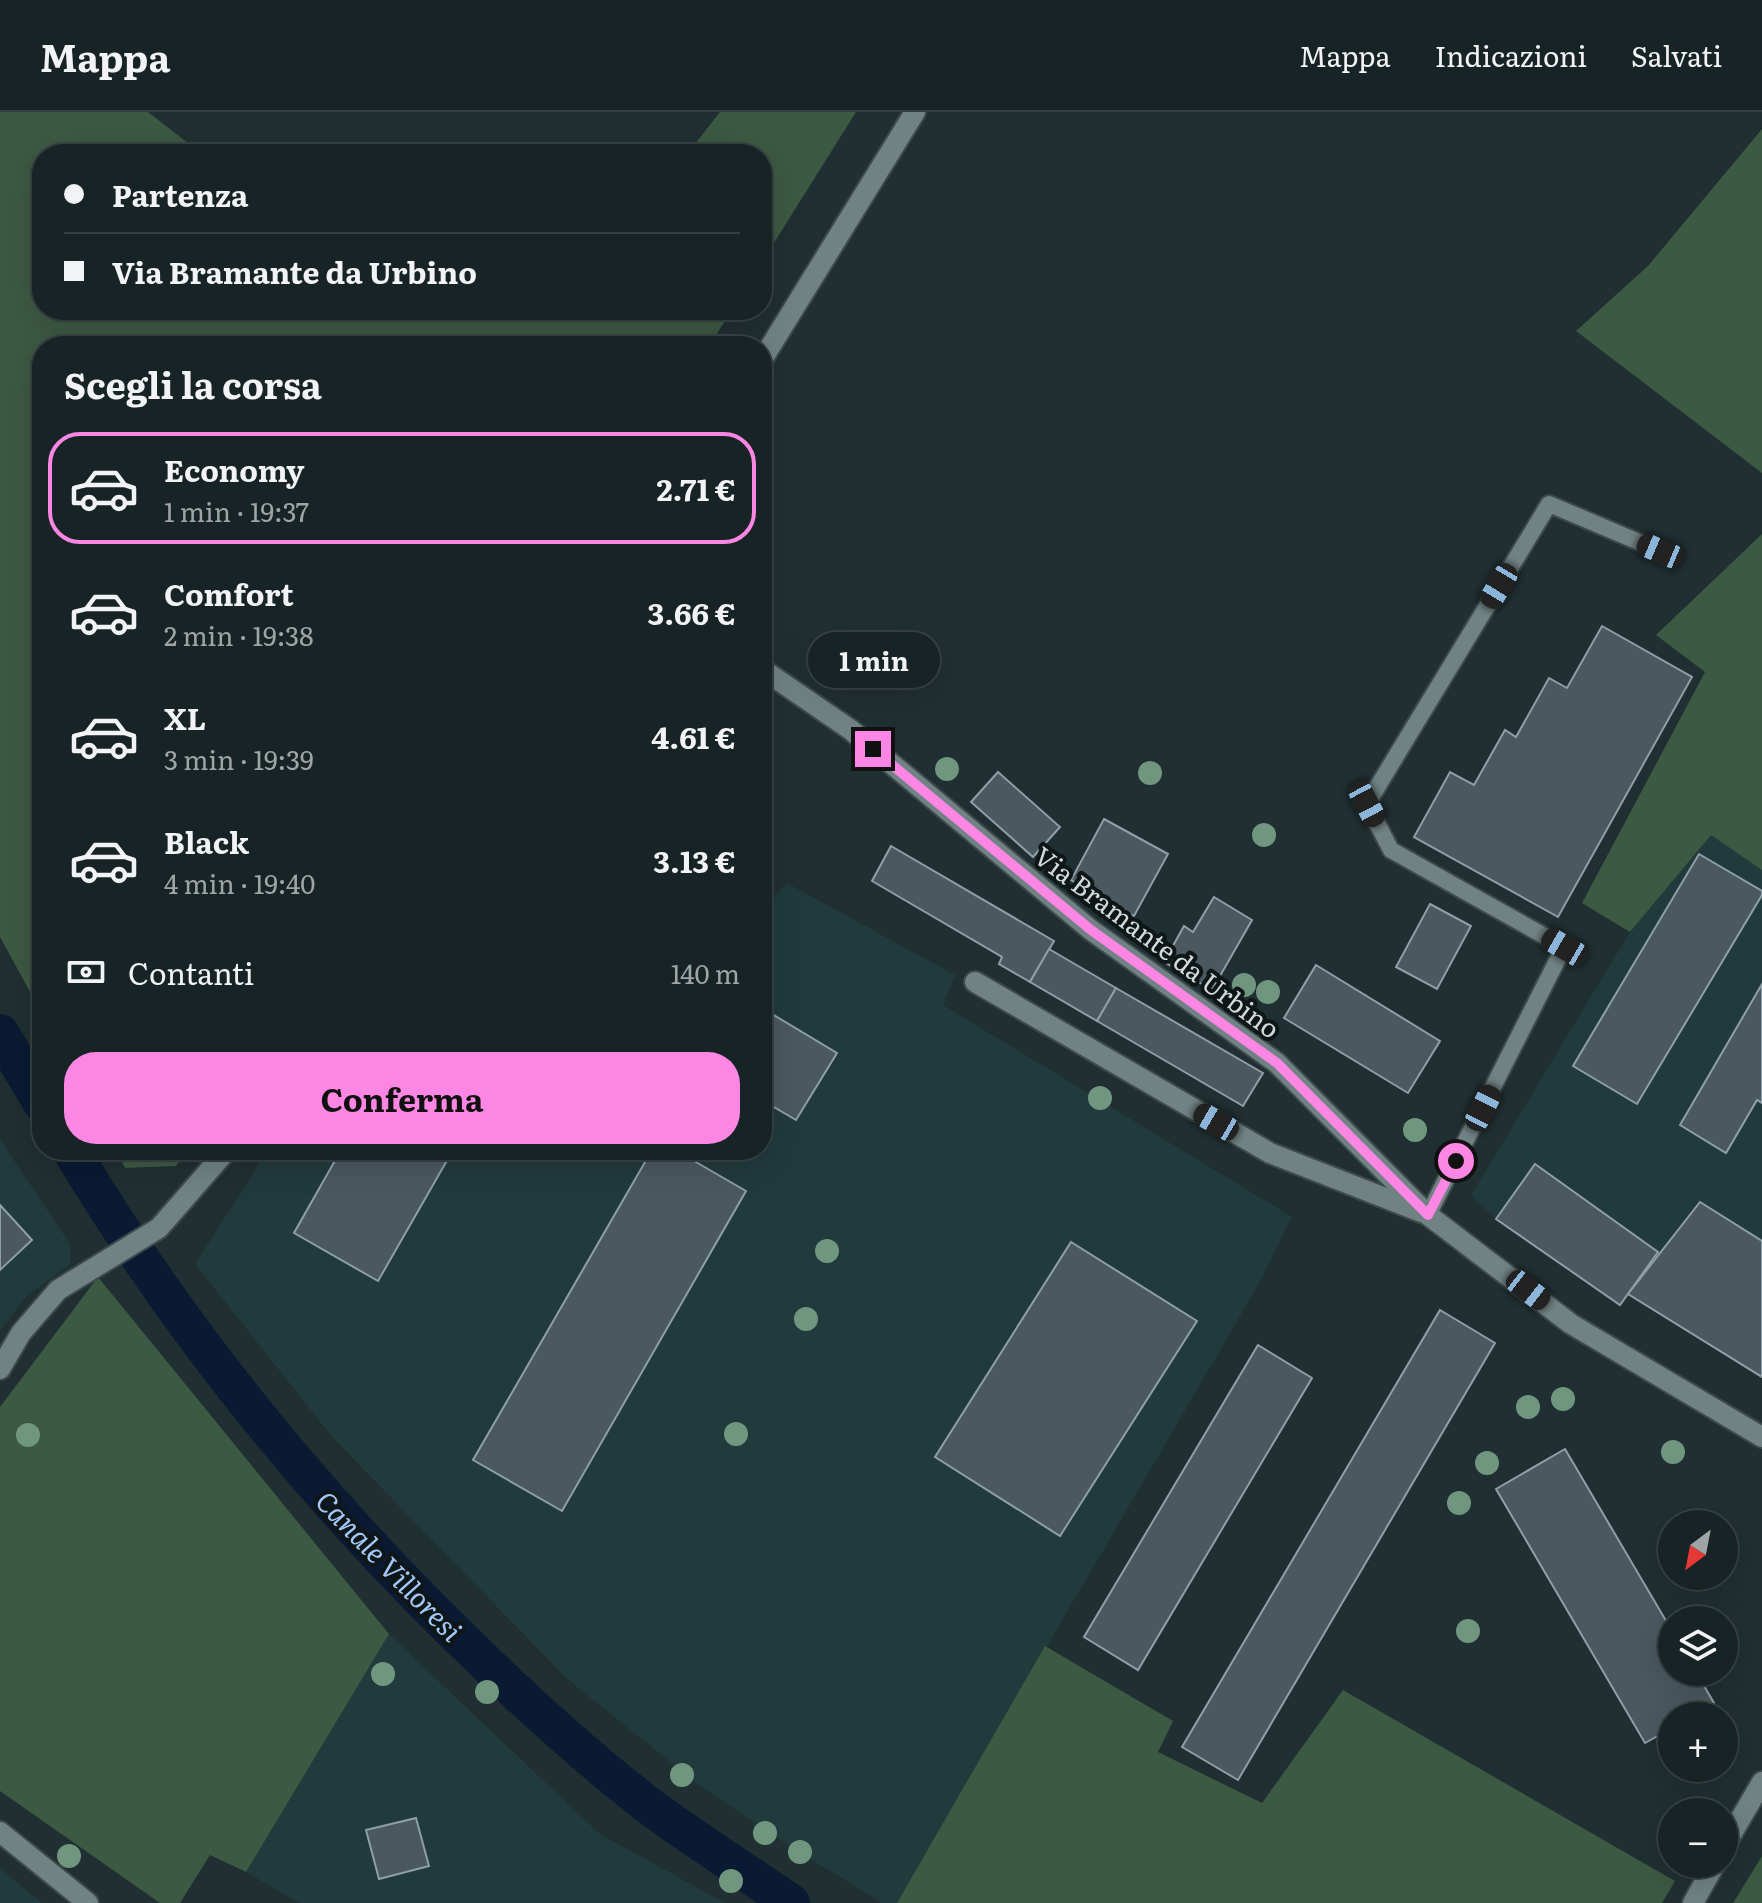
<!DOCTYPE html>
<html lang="it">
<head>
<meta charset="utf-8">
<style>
	:root { --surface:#182325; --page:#212b2d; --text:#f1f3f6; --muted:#9fa4a7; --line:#364042; --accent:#fc86e4 }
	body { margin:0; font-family:Literata,serif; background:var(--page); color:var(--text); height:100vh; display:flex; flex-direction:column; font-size:30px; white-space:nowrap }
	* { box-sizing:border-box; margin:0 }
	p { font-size:26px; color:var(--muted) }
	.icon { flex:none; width:44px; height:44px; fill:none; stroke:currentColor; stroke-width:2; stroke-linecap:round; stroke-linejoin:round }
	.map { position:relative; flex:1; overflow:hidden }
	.panel { position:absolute; left:32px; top:224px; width:740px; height:824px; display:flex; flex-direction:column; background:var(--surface); border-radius:32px; box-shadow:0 8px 32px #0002,0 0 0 2px var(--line) }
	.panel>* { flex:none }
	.guide { position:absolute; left:32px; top:32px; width:740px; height:176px; border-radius:32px; box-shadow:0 8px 32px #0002,0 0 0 2px var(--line); display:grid; align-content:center; height:176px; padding:0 32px; background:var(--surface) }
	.needle { width:52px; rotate:212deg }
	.buttons { position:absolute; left:1658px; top:1398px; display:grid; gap:16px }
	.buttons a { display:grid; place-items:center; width:80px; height:80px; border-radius:50%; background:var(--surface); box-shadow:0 8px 32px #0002,0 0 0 2px var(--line); font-size:40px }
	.end { position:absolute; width:36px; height:36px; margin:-18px; border:10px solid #fc86e4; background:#111; box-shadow:0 0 0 4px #111 }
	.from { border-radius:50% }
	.bubble { position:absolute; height:56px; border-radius:28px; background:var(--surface); box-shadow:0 8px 32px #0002,0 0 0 2px var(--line); font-size:26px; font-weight:700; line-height:56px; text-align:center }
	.car { position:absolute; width:24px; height:48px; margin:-24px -12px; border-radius:10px; box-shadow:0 0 6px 2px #0007; background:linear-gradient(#222 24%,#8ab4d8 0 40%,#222 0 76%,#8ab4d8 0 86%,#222 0) }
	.guide b { display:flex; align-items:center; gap:28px; height:76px; font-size:30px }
	.guide b+b { border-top:2px solid var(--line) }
	.guide i { width:20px; height:20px; background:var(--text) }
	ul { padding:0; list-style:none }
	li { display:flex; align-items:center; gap:24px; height:112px; margin:0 16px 12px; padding:0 16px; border:4px solid transparent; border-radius:32px }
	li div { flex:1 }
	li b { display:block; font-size:30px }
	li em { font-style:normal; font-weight:700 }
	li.on { border-color:var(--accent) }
	li>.icon { width:72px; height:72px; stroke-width:1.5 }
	h2 { padding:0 32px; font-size:36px; line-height:96px }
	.pay { display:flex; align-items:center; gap:20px; height:88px; padding:0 32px; font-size:30px }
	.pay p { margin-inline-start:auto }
	.action { display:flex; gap:16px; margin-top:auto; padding:16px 32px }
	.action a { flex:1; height:92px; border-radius:32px; background:var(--accent); color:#111; font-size:32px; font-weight:700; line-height:92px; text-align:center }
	header { display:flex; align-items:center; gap:48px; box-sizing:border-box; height:112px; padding:0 40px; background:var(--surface); border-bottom:2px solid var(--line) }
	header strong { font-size:38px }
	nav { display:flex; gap:44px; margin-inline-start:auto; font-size:28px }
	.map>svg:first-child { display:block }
	.built { fill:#213a3c }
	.green { fill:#3c5943 }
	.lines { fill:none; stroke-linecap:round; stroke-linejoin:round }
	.canal { stroke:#091a32; stroke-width:38 }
	.building { fill:#4a585f; stroke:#8f9fa7; stroke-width:2 }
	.service-casing { stroke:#3c4a4b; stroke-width:20 }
	.minor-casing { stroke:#3c4a4b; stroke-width:24 }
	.service { stroke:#708283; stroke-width:16 }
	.minor { stroke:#708283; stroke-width:20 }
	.tree { fill:#709680 }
	.route { stroke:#fc86e4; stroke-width:10 }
	.labels { text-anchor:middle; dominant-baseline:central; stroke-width:8; stroke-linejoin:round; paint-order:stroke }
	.street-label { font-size:26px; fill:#d0dadb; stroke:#0f1617 }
	.water-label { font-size:28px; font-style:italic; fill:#a2c7f9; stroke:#0f1617 }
</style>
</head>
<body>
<header>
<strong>Mappa</strong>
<nav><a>Mappa</a><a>Indicazioni</a><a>Salvati</a></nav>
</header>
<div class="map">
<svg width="1762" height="1791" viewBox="0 0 1762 1791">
	<rect width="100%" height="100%" fill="#202f31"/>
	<!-- built -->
	<g class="built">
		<path d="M1711 722 1762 758V1265L1629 1182 1620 1193 1496 1107 1471 1083 1630 820Z"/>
		<path d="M787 771 955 863 943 893 1292 1105 1260 1170 897 1791H882L777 1726 699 1673 566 1566 333 1326 195 1152 268 1038H762V792L766 793Z"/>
		<path d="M0 1027 70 1132V1152L27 1184 0 1219Z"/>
		<path d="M389 1522 600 1722 725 1791H299L246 1760Z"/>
		<path d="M0 1756 42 1791H0Z"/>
	</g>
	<!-- green -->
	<g class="green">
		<path d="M0 0H148L202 42H42V198H732L709 234H42V902L0 825Z"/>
		<path d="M720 0H856L762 150V42H687Z"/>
		<path d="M1762 17V361L1576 219 1648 154Z"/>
		<path d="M1762 422V758L1711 723 1630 820 1582 791 1705 560 1656 523Z"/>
		<path d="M116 1038H187L176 1054 125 1056Z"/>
		<path d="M98 1165 389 1522 246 1760 210 1743 180 1791H160L0 1679V1295Z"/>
		<path d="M1045 1534 1173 1609 1158 1640 1262 1691 1343 1578 1675 1769 1662 1791H897Z"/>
		<path d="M1762 1744V1791H1733Z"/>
	</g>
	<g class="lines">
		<!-- canal -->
		<g class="canal">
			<path d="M0 921 42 991"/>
			<path d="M71 1038C179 1218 307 1376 457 1523 520 1585 586 1646 656 1699 700 1731 746 1760 791 1791"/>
		</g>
	</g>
	<!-- building -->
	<g class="building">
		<path d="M1602 514 1692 565 1558 805 1414 725 1450 660 1474 673 1505 618 1516 625 1549 566 1567 576Z"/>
		<path d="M998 660 1060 715 1033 745 971 690Z"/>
		<path d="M1104 707 1168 742 1134 804 1071 768Z"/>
		<path d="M891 734 1054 829 1030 870 999 852 1002 845 872 769Z"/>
		<path d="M1699 742 1762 779V783L1637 992 1573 954Z"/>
		<path d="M1214 785 1252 808 1212 878 1164 850 1184 814 1193 820Z"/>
		<path d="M1430 792 1471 814 1437 877 1396 855Z"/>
		<path d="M1049 837 1116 876 1097 909 1030 870Z"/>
		<path d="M1316 853 1440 929 1408 981 1284 906Z"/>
		<path d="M1762 872V991L1757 988 1726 1041 1680 1013Z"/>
		<path d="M1116 876 1263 961 1243 994 1097 909Z"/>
		<path d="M762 896 837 941 796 1008 762 988Z"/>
		<path d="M341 1038H453L378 1169 294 1121Z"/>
		<path d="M652 1038H675L746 1079 562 1399 473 1348Z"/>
		<path d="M1535 1052 1658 1140 1620 1193 1496 1107Z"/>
		<path d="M1700 1090 1762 1129V1265L1628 1182Z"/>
		<path d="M0 1093 32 1128 0 1158Z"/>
		<path d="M1071 1130 1197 1209 1060 1424 935 1345Z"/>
		<path d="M1440 1198 1495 1231 1238 1668 1182 1635Z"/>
		<path d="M1258 1233 1312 1266 1138 1558 1084 1525Z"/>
		<path d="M1565 1337 1672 1519V1560H1696L1714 1591 1692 1604H1672V1616L1645 1631 1496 1377Z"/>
		<path d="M416 1706 429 1754 379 1767 366 1718Z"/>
	</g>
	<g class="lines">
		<!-- service casing -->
		<g class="service-casing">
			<path id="service" d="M1428 1103 1564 835 1391 738 1367 692 1549 392 1660 439"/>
		</g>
		<!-- minor casing -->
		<g class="minor-casing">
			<g id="minor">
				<path d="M762 248 915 0"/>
				<path d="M762 557 851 618 1091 818 1277 951 1428 1103 1571 1212 1762 1325"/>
				<path d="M975 870 1270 1041 1421 1100"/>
				<path d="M0 1257 21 1221 58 1178 159 1116 227 1038"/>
				<path d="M0 1720 88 1791"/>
				<path d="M1724 1735 1762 1670"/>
				<path d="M1693 1791 1715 1752"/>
			</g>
		</g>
		<!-- service -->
		<use href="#service" class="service"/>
		<!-- minor -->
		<use href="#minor" class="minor"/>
	</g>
	<!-- trees -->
	<g class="tree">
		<circle cx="947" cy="657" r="12"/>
		<circle cx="1150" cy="661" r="12"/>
		<circle cx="1264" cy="723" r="12"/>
		<circle cx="1244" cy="873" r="12"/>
		<circle cx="1268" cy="880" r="12"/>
		<circle cx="1100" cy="986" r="12"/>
		<circle cx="1415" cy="1018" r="12"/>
		<circle cx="827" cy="1139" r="12"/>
		<circle cx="806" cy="1207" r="12"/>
		<circle cx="1563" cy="1287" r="12"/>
		<circle cx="1528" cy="1295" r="12"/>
		<circle cx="736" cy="1322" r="12"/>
		<circle cx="28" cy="1323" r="12"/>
		<circle cx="1673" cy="1340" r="12"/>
		<circle cx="1487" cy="1351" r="12"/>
		<circle cx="1459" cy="1391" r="12"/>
		<circle cx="1468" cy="1519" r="12"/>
		<circle cx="383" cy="1562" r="12"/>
		<circle cx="487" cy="1580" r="12"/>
		<circle cx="682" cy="1663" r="12"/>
		<circle cx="765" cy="1721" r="12"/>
		<circle cx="800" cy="1740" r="12"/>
		<circle cx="69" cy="1744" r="12"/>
		<circle cx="731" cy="1769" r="12"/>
	</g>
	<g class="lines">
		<!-- route -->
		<path class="route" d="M873 637 1091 818 1277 951 1428 1103 1456 1049"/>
	</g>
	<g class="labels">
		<!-- street labels -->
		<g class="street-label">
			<text transform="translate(1158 829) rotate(37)">Via Bramante da Urbino</text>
		</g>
		<!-- water labels -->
		<g class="water-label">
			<text transform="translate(390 1453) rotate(46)">Canale Villoresi</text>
		</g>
	</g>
</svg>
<div class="buttons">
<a><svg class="needle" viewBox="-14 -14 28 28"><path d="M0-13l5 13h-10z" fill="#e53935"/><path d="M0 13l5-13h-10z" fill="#9fa4a7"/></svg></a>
<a><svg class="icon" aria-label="layers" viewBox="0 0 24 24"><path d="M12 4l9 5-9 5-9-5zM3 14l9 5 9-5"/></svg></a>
<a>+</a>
<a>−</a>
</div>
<i class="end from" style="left:1456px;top:1049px"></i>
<i class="end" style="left:873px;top:637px"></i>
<div class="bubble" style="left:808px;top:520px;width:132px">1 min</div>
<i class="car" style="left:1660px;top:439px;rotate:293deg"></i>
<i class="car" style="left:1499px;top:474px;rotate:211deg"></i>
<i class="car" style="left:1367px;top:692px;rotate:152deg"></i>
<i class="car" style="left:1564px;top:835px;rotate:300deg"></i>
<i class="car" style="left:1483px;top:996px;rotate:27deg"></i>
<i class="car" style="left:1216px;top:1010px;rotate:300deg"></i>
<i class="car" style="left:1528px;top:1178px;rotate:128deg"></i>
<div class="guide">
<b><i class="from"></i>Partenza</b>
<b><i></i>Via Bramante da Urbino</b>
</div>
<section class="panel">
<h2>Scegli la corsa</h2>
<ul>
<li class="on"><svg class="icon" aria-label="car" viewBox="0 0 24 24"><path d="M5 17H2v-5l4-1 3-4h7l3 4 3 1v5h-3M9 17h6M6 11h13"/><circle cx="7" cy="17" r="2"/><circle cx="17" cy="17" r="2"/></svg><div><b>Economy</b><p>1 min · 19:37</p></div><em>2.71 €</em></li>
<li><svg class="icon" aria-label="car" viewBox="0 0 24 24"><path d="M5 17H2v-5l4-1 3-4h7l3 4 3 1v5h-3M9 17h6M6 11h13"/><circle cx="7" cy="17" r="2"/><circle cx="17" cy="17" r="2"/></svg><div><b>Comfort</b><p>2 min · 19:38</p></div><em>3.66 €</em></li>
<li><svg class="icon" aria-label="car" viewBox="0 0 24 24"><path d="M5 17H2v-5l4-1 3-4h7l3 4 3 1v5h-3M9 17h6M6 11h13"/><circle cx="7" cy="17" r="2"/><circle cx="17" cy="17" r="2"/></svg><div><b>XL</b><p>3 min · 19:39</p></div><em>4.61 €</em></li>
<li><svg class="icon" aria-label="car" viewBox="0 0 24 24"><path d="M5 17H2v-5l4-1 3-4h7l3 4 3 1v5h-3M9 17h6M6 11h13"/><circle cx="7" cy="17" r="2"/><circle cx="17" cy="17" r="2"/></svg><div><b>Black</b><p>4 min · 19:40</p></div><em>3.13 €</em></li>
</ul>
<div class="pay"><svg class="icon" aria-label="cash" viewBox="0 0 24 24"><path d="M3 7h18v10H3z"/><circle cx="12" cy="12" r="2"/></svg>Contanti<p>140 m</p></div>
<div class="action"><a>Conferma</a></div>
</section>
</div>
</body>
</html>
